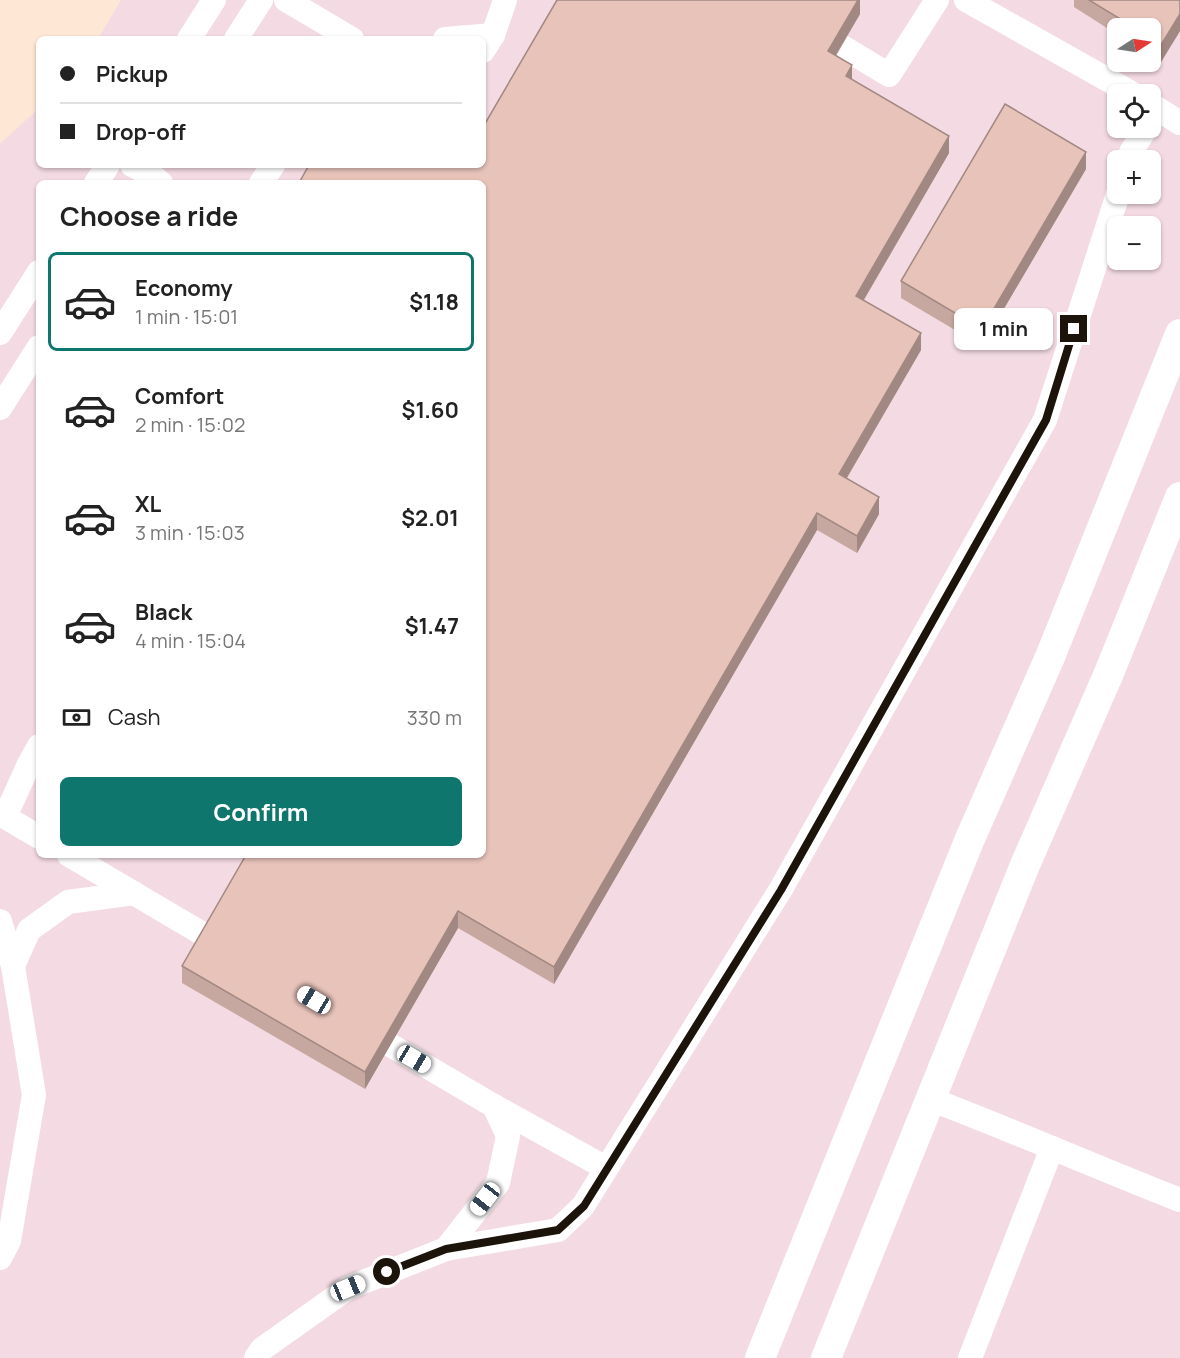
<!DOCTYPE html>
<html lang="en">
<head>
<meta charset="utf-8">
<style>
	:root { --surface:#fff; --page:#f6f6f6; --text:#222; --muted:#767676; --line:#e0e0e0; --accent:#0f766e }
	body { margin:0; font-family:Manrope,sans-serif; background:var(--page); color:var(--text); height:100vh; display:flex; flex-direction:column; font-size:22px; white-space:nowrap }
	* { box-sizing:border-box; margin:0 }
	p { font-size:20px; color:var(--muted) }
	.icon { flex:none; width:33px; height:33px; fill:none; stroke:currentColor; stroke-width:2; stroke-linecap:round; stroke-linejoin:round }
	.map { position:relative; flex:1; overflow:hidden }
	.drawer { position:absolute; left:36px; top:180px; width:450px; height:678px; display:flex; flex-direction:column; background:var(--surface); border-radius:9px; box-shadow:0 2px 4px #0004 }
	.drawer>* { flex:none }
	.guide { position:absolute; left:36px; top:36px; width:450px; height:132px; border-radius:9px; box-shadow:0 2px 4px #0004; display:grid; align-content:center; height:132px; padding:0 24px; background:var(--surface) }
	.needle { width:39px; rotate:78deg }
	.fabs { position:absolute; left:1107px; top:18px; display:grid; gap:12px }
	.fabs a { display:grid; place-items:center; width:54px; height:54px; border-radius:9px; background:var(--surface); box-shadow:0 2px 4px #0004; font-size:30px }
	.end { position:absolute; width:27px; height:27px; margin:-14px; border:8px solid #1c130b; background:#fff; box-shadow:0 0 0 3px #fff }
	.from { border-radius:50% }
	.bubble { position:absolute; height:42px; border-radius:9px; background:var(--surface); box-shadow:0 2px 4px #0004; font-size:20px; font-weight:700; line-height:42px; text-align:center }
	.car { position:absolute; width:18px; height:36px; margin:-18px -9px; border-radius:8px; box-shadow:0 0 4px 2px #0007; background:linear-gradient(#fff 24%,#345 0 40%,#fff 0 76%,#345 0 86%,#fff 0) }
	.guide b { display:flex; align-items:center; gap:21px; height:57px; font-size:22px }
	.guide b+b { border-top:2px solid var(--line) }
	.guide i { width:15px; height:15px; background:var(--text) }
	ul { padding:0; list-style:none }
	li { display:flex; align-items:center; gap:18px; height:99px; margin:0 12px 9px; padding:0 12px; border:3px solid transparent; border-radius:9px }
	li div { flex:1 }
	li b { display:block; font-size:22px }
	li em { font-style:normal; font-weight:700 }
	li.selected { border-color:var(--accent) }
	li>.icon { width:54px; height:54px; stroke-width:1.5 }
	h2 { padding:0 24px; font-size:27px; line-height:72px }
	.pay { display:flex; align-items:center; gap:15px; height:66px; padding:0 24px; font-size:22px }
	.pay p { margin-inline-start:auto }
	.action { display:flex; gap:12px; margin-top:auto; padding:12px 24px }
	.action a { flex:1; height:69px; border-radius:9px; background:var(--accent); color:#fff; font-size:24px; font-weight:700; line-height:69px; text-align:center }
	.map>svg:first-child { display:block }
	.commercial { fill:#f4dae2; fill-rule:evenodd }
	.lines { fill:none; stroke-linecap:round; stroke-linejoin:round }
	.minor { stroke:#fff; stroke-width:24 }
	.major { stroke:#fff; stroke-width:30 }
	.wall { fill:#c7a8a0 }
	.shaded-wall { fill:#a28882 }
	.building { fill:#e7c3ba; stroke:#a28882; stroke-width:1.5 }
	.route { stroke:#1c130b; stroke-width:8 }
</style>
</head>
<body>
<div class="map">
<svg width="1180" height="1358" viewBox="0 0 1180 1358">
	<rect width="100%" height="100%" fill="#fee7d5"/>
	<!-- commercial -->
	<path class="commercial" d="M121 0H1180V1358H0V144L39 108V165H483V39H98ZM1118 28H1150V62H1118ZM1118 94H1150V128H1118ZM1118 160H1150V194H1118ZM39 183H483V855H39ZM1118 226H1150V260H1118Z"/>
	<g class="lines">
		<!-- minor -->
		<g class="minor">
			<path d="M286 0 352 39"/>
			<path d="M765 0 889 75 937 0"/>
			<path d="M966 0 1133 94"/>
			<path d="M189 39 214 0"/>
			<path d="M236 39 261 0"/>
			<path d="M445 39 493 35"/>
			<path d="M483 51 493 35 505 0"/>
			<path d="M1150 104 1180 123"/>
			<path d="M1129 160 1131 152 1146 128"/>
			<path d="M132 165 150 174 161 183"/>
			<path d="M96 183 108 165"/>
			<path d="M261 183 273 165"/>
			<path d="M0 333 39 272"/>
			<path d="M0 408 39 347"/>
			<path d="M39 746 29 764 5 817 39 837"/>
			<path d="M69 855 230 950"/>
			<path d="M0 921 13 966 34 1095 9 1241 0 1258"/>
			<path d="M13 966 29 930 68 902 134 893"/>
			<path d="M363 1029 494 1106 606 1168"/>
			<path d="M930 1099C1014 1131 1096 1167 1180 1200"/>
			<path d="M446 1249 498 1183 508 1136 494 1106"/>
			<path d="M256 1358 262 1349 348 1288 446 1249 558 1230 583 1206 781 889 1045 420 1118 194"/>
			<path d="M970 1358 1052 1148"/>
		</g>
		<!-- major -->
		<g class="major">
			<path d="M760 1358 969 841 1050 657 1180 334"/>
			<path d="M826 1358 1025 865 1109 673 1180 497"/>
		</g>
	</g>
	<!-- wall -->
	<g class="wall">
		<path d="M860 0V14L836 56 852 80 949 153 864 300 921 350 847 478 879 514 857 553 817 530 554 984 458 928 365 1089 182 983V966L483 855V165Z"/>
		<path d="M1074 0H1180V31L1161 62 1150 55V28H1118V35L1074 7Z"/>
		<path d="M1086 169 982 346 901 298V281Z"/>
	</g>
	<!-- shaded-wall -->
	<g class="shaded-wall">
		<path d="M858 0H860V14L828 68V51Z"/>
		<path d="M1180 14V31L1161 62V45Z"/>
		<path d="M852 65V82L846 76Z"/>
		<path d="M949 136V153L856 313V296Z"/>
		<path d="M1086 152V169L982 346V329Z"/>
		<path d="M921 333V350L839 491V474Z"/>
		<path d="M879 497V514L857 553V536Z"/>
		<path d="M817 513V530L554 984V967Z"/>
		<path d="M458 911V928L365 1089V1072Z"/>
	</g>
	<!-- building -->
	<g class="building">
		<path d="M557 0H858L828 51 852 65 846 76 949 136 856 296 921 333 839 474 879 497 857 536 817 513 554 967 458 911 365 1072 182 966 246 855H483V183H299L309 165H483V127Z"/>
		<path d="M1089 0H1180V14L1161 45 1150 38V28H1135Z"/>
		<path d="M1005 104 1086 152 982 329 901 281Z"/>
	</g>
	<g class="lines">
		<!-- route -->
		<path class="route" d="M387 1272 446 1249 558 1230 584 1206 781 890 1046 420 1074 329"/>
	</g>
</svg>
<div class="fabs">
<a><svg class="needle" viewBox="-14 -14 28 28"><path d="M0-13l5 13h-10z" fill="#e53935"/><path d="M0 13l5-13h-10z" fill="#767676"/></svg></a>
<a><svg class="icon" aria-label="locate" viewBox="0 0 24 24"><circle cx="12" cy="12" r="6"/><path d="M12 2v4M12 18v4M2 12h4M18 12h4"/></svg></a>
<a>+</a>
<a>−</a>
</div>
<i class="end from" style="left:387px;top:1272px"></i>
<i class="end" style="left:1074px;top:329px"></i>
<div class="bubble" style="left:954px;top:308px;width:99px">1 min</div>
<i class="car" style="left:314px;top:1000px;rotate:301deg"></i>
<i class="car" style="left:414px;top:1059px;rotate:120deg"></i>
<i class="car" style="left:485px;top:1199px;rotate:218deg"></i>
<i class="car" style="left:348px;top:1288px;rotate:68deg"></i>
<div class="guide">
<b><i class="from"></i>Pickup</b>
<b><i></i>Drop-off</b>
</div>
<section class="drawer">
<h2>Choose a ride</h2>
<ul>
<li class="selected"><svg class="icon" aria-label="car" viewBox="0 0 24 24"><path d="M5 17H2v-5l4-1 3-4h7l3 4 3 1v5h-3M9 17h6M6 11h13"/><circle cx="7" cy="17" r="2"/><circle cx="17" cy="17" r="2"/></svg><div><b>Economy</b><p>1 min · 15:01</p></div><em>$1.18</em></li>
<li><svg class="icon" aria-label="car" viewBox="0 0 24 24"><path d="M5 17H2v-5l4-1 3-4h7l3 4 3 1v5h-3M9 17h6M6 11h13"/><circle cx="7" cy="17" r="2"/><circle cx="17" cy="17" r="2"/></svg><div><b>Comfort</b><p>2 min · 15:02</p></div><em>$1.60</em></li>
<li><svg class="icon" aria-label="car" viewBox="0 0 24 24"><path d="M5 17H2v-5l4-1 3-4h7l3 4 3 1v5h-3M9 17h6M6 11h13"/><circle cx="7" cy="17" r="2"/><circle cx="17" cy="17" r="2"/></svg><div><b>XL</b><p>3 min · 15:03</p></div><em>$2.01</em></li>
<li><svg class="icon" aria-label="car" viewBox="0 0 24 24"><path d="M5 17H2v-5l4-1 3-4h7l3 4 3 1v5h-3M9 17h6M6 11h13"/><circle cx="7" cy="17" r="2"/><circle cx="17" cy="17" r="2"/></svg><div><b>Black</b><p>4 min · 15:04</p></div><em>$1.47</em></li>
</ul>
<div class="pay"><svg class="icon" aria-label="cash" viewBox="0 0 24 24"><path d="M3 7h18v10H3z"/><circle cx="12" cy="12" r="2"/></svg>Cash<p>330 m</p></div>
<div class="action"><a>Confirm</a></div>
</section>
</div>
</body>
</html>
